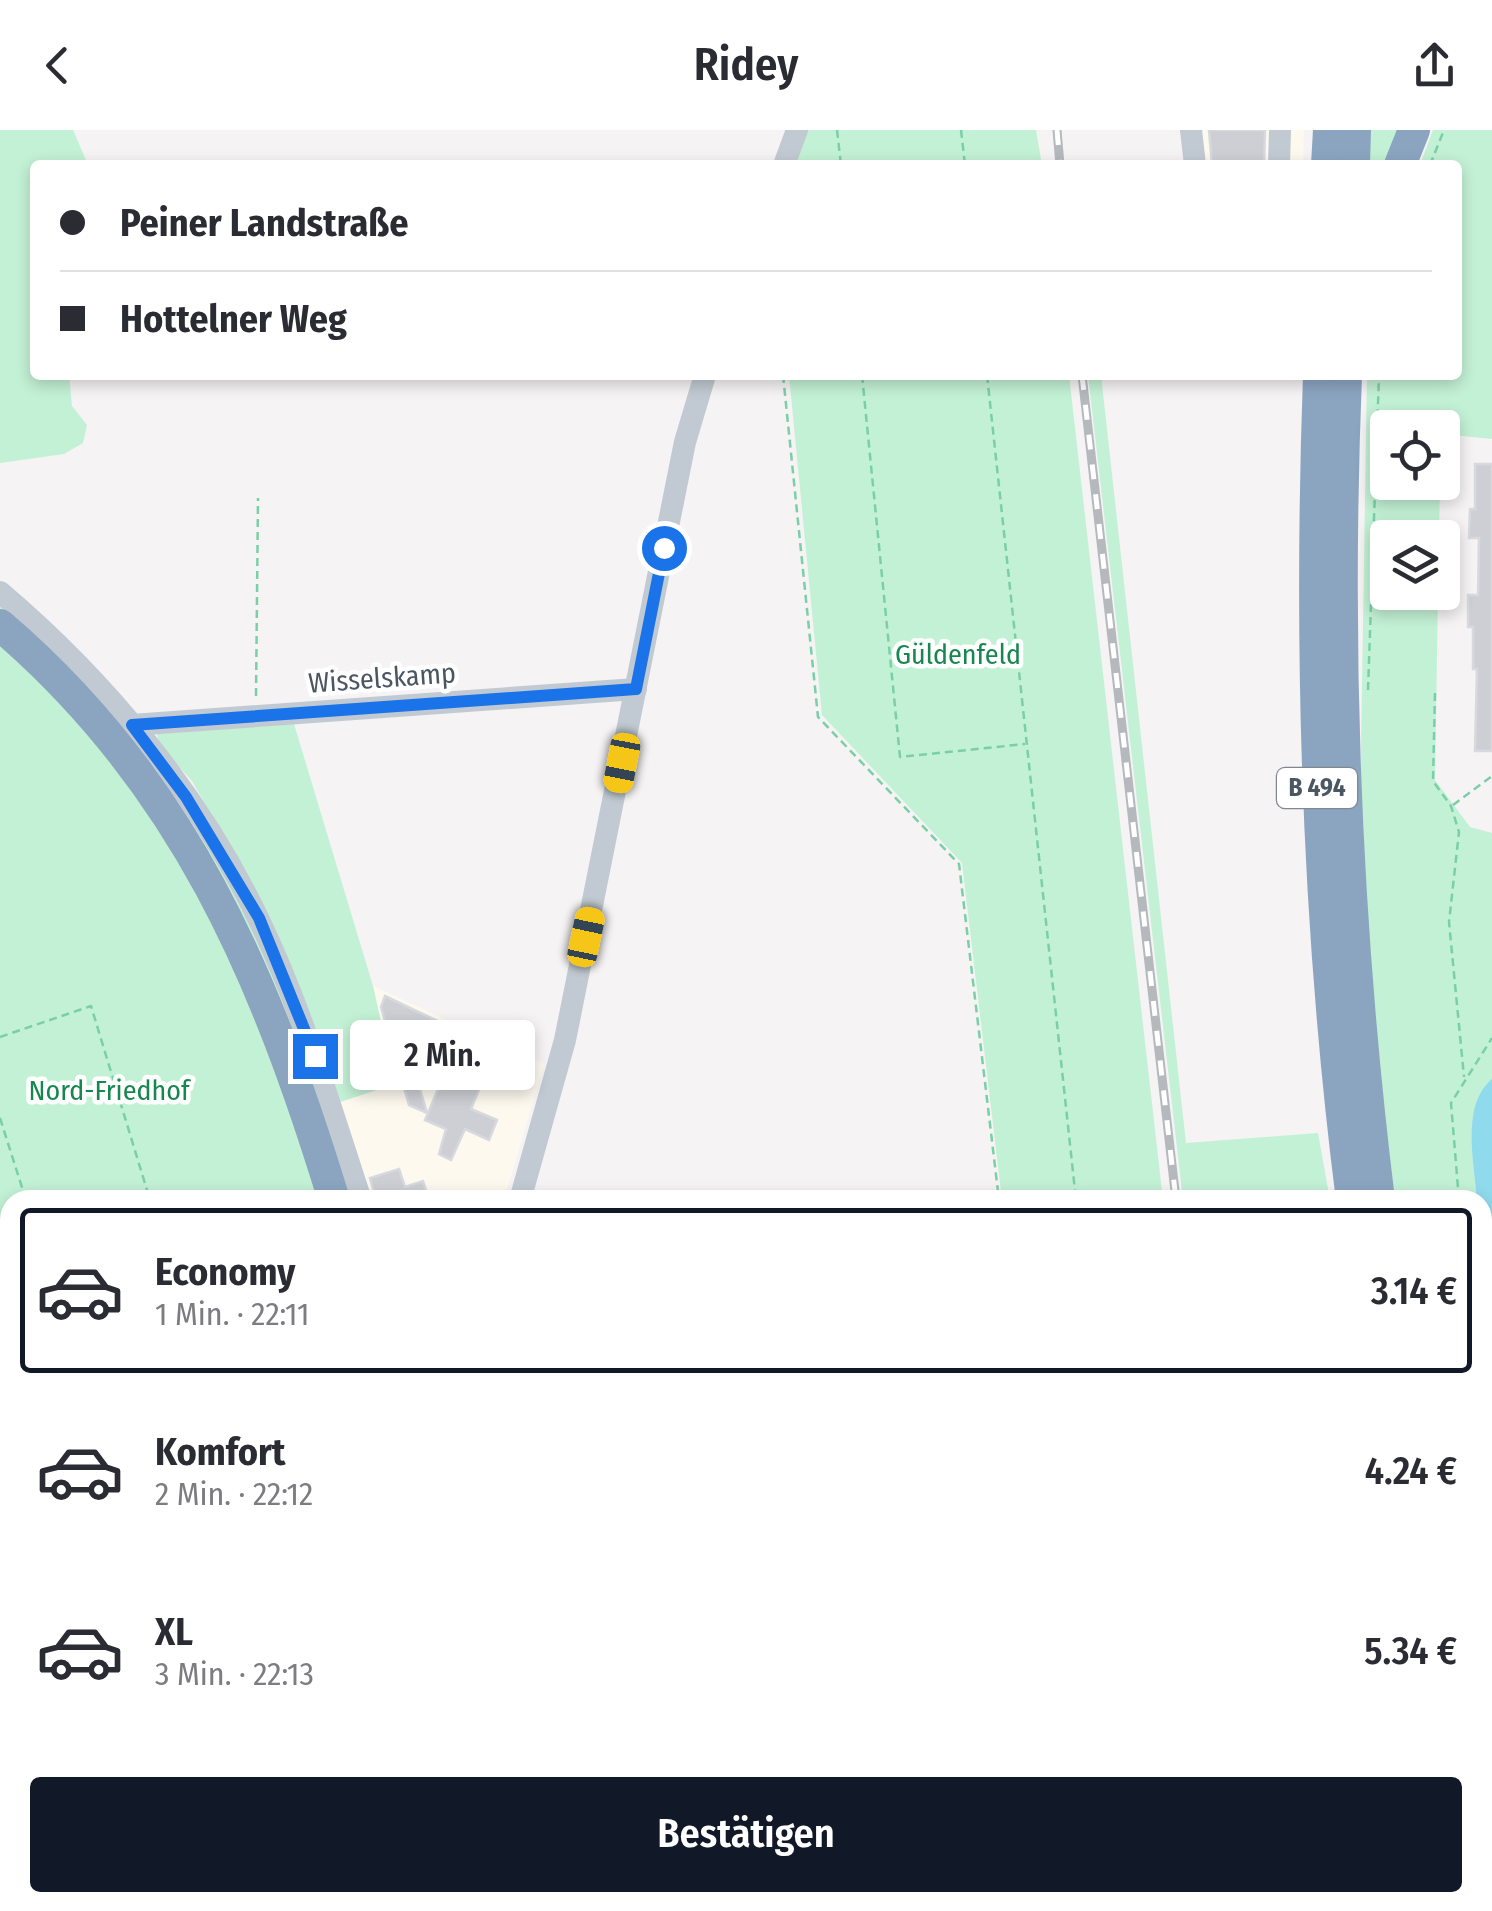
<!DOCTYPE html>
<html lang="de">
<head>
<meta charset="utf-8">
<style>
	:root { --surface:#fff; --page:#f7f7f7; --text:#2b2b33; --muted:#7c7c81; --line:#e1e1e2; --accent:#111827 }
	body { margin:0; font-family:"Fira Sans Condensed",sans-serif; background:var(--page); color:var(--text); height:100vh; display:flex; flex-direction:column; font-size:38px; white-space:nowrap }
	* { box-sizing:border-box; margin:0 }
	p { font-size:32px; color:var(--muted) }
	.icon { flex:none; width:55px; height:55px; fill:none; stroke:currentColor; stroke-width:2; stroke-linecap:round; stroke-linejoin:round }
	.map { position:relative; flex:1; overflow:hidden }
	.side { position:absolute; left:0px; top:1060px; width:1492px; height:722px; display:flex; flex-direction:column; background:var(--surface); border-radius:30px 30px 0 0; box-shadow:0 5px 15px #0003 }
	.side>* { flex:none }
	.banner { position:absolute; left:30px; top:30px; width:1432px; height:220px; border-radius:10px; box-shadow:0 5px 15px #0003; display:grid; align-content:center; height:220px; padding:0 30px; background:var(--surface) }
	.buttons { position:absolute; left:1370px; top:280px; display:grid; gap:20px }
	.buttons a { display:grid; place-items:center; width:90px; height:90px; border-radius:10px; background:var(--surface); box-shadow:0 5px 15px #0003; font-size:50px }
	.end { position:absolute; width:45px; height:45px; margin:-22px; border:12px solid #1a73e8; background:#fff; box-shadow:0 0 0 5px #fff }
	.from { border-radius:50% }
	.bubble { position:absolute; height:70px; border-radius:10px; background:var(--surface); box-shadow:0 5px 15px #0003; font-size:32px; font-weight:600; line-height:70px; text-align:center }
	.car { position:absolute; width:30px; height:60px; margin:-30px -15px; border-radius:12px; box-shadow:0 0 8px 2px #0007; background:linear-gradient(#f5c518 24%,#345 0 40%,#f5c518 0 76%,#345 0 86%,#f5c518 0) }
	.banner b { display:flex; align-items:center; gap:35px; height:95px; font-size:38px }
	.banner b+b { border-top:2px solid var(--line) }
	.banner i { width:25px; height:25px; background:var(--text) }
	ul { padding:18px 0 0; list-style:none }
	li { display:flex; align-items:center; gap:30px; height:165px; margin:0 20px 15px; padding:0 10px; border:5px solid transparent; border-radius:10px }
	li div { flex:1 }
	li b { display:block; font-size:38px }
	li em { font-style:normal; font-weight:600 }
	li.active { border-color:var(--accent) }
	li>.icon { width:90px; height:90px; stroke-width:1.5 }
	.cta { display:flex; gap:20px; margin-top:auto; padding:20px 30px }
	.cta a { flex:1; height:115px; border-radius:10px; background:var(--accent); color:#fff; font-size:40px; font-weight:600; line-height:115px; text-align:center }
	header { display:flex; justify-content:space-between; align-items:center; height:130px; padding:0 30px; background:var(--surface); font-size:45px; font-weight:600 }
	.map>svg:first-child { display:block }
	.commercial { fill:#fdf9ef }
	.green { fill:#c3f1d5 }
	.water { fill:#90daee }
	.building { fill:#cdcfd5; stroke:#d7d9de; stroke-width:2.5 }
	.lines { fill:none; stroke-linecap:round; stroke-linejoin:round }
	.path { stroke:#7ad0a6; stroke-width:2.5; stroke-dasharray:8 5; stroke-linecap:butt }
	.minor { stroke:#c1cad2; stroke-width:22 }
	.highway { stroke:#8ba5c1; stroke-width:32 }
	.rail-casing { stroke:#b5b8bd; stroke-width:9 }
	.rail { stroke:#fff; stroke-width:5; stroke-dasharray:15; stroke-linecap:butt }
	.route { stroke:#1a73e8; stroke-width:12 }
	.labels { text-anchor:middle; dominant-baseline:central; stroke-width:9; stroke-linejoin:round; paint-order:stroke }
	.shield { fill:#fff; stroke:#808990; stroke-width:2.5 }
	.shield-label { font-size:25px; font-weight:bold; fill:#4a5661 }
	.park-label { font-size:28px; fill:#17864f; stroke:#fff }
	.street-label { font-size:28px; fill:#4a5661; stroke:#fff }
</style>
</head>
<body>
<header><svg class="icon" aria-label="back" viewBox="0 0 24 24"><path d="M15 5l-7 7 7 7"/></svg>Ridey<svg class="icon" aria-label="share" viewBox="0 0 24 24"><path d="M12 15V3M7 8l5-5 5 5M5 13v7h14v-7"/></svg></header>
<div class="map">
<svg width="1492" height="1781" viewBox="0 0 1492 1781">
	<rect width="100%" height="100%" fill="#f5f3f3"/>
	<!-- commercial -->
	<g class="commercial">
		<path d="M1197 0H1304L1303 35H1202Z"/>
		<path d="M373 856 544 934 504 1070H366L337 973 395 954Z"/>
	</g>
	<!-- green -->
	<g class="green">
		<path d="M0 0H73L88 35H35V245H69L72 276 87 295 83 313 64 324 0 333Z"/>
		<path d="M797 0H1036L1042 35H784Z"/>
		<path d="M1366 0H1398L1385 35H1366Z"/>
		<path d="M1433 0H1492V309L1443 304 1442 298H1388V352L1440 353 1439 407 1388 408V462L1438 463 1435 650 1470 697 1492 703V1542L1482 1500V1070H1390L1359 743 1367 245H1458V35H1420Z"/>
		<path d="M789 245H1069L1163 1070H1002L962 733 822 585Z"/>
		<path d="M1088 245H1101L1186 1013 1318 1003 1330 1070H1183Z"/>
		<path d="M0 470 122 594 236 757 273 837 357 1070H10V1772L206 1773 197 1781H0Z"/>
		<path d="M294 594 373 856 395 954 337 973 255 762 192 651 159 615 157 604Z"/>
		<path d="M862 1772 871 1781H491L489 1773Z"/>
		<path d="M1145 1773H1224V1781H1143Z"/>
	</g>
	<!-- water -->
	<path class="water" d="M1492 949V1091H1483L1482 1070H1477C1475 1033 1460 976 1492 949Z"/>
	<!-- building -->
	<g class="building">
		<path d="M1209 0H1265L1264 35H1212Z"/>
		<path d="M1475 334H1492V621H1475L1477 539H1473V497H1468V465H1478L1479 408H1469L1470 379H1475Z"/>
		<path d="M385 866 467 905 464 914 493 926 471 979 497 990 489 1010 465 999 451 1030 439 1024 446 999 425 990 449 933 441 930 449 912 400 892 427 983 409 975 381 877Z"/>
		<path d="M399 1039 405 1057 423 1051 429 1070H376L370 1048Z"/>
	</g>
	<g class="lines">
		<!-- path -->
		<g class="path">
			<path d="M837 0 841 35"/>
			<path d="M961 0 965 35"/>
			<path d="M1430 35 1444 0"/>
			<path d="M783 245 818 587 959 734 999 1070"/>
			<path d="M862 245 900 627 1025 614"/>
			<path d="M987 245 1076 1070"/>
			<path d="M1368 560 1379 245"/>
			<path d="M1435 563 1433 651 1451 676 1459 702 1449 792 1464 947"/>
			<path d="M256 566 258 368"/>
			<path d="M1453 675 1492 646"/>
			<path d="M0 907 91 876 150 1070"/>
			<path d="M0 988 26 1070"/>
			<path d="M1459 1070 1451 973 1492 908"/>
			<path d="M0 1229 10 1225"/>
			<path d="M0 1268 10 1265"/>
			<path d="M0 1362 10 1359"/>
			<path d="M0 1494 10 1507"/>
			<path d="M0 1521 10 1513"/>
			<path d="M0 1591 10 1589"/>
			<path d="M0 1594 10 1627"/>
			<path d="M0 1665 10 1696"/>
			<path d="M0 1716 10 1713"/>
			<path d="M36 1772 38 1781"/>
			<path d="M55 1772 58 1781"/>
			<path d="M0 1779 1 1781"/>
			<path d="M126 1781 129 1772"/>
			<path d="M231 1781 237 1772"/>
		</g>
		<!-- minor -->
		<g class="minor">
			<path d="M1191 0 1195 35"/>
			<path d="M784 35 797 0"/>
			<path d="M1279 35 1280 0"/>
			<path d="M0 462C105 551 199 664 259 790 302 879 330 976 361 1070"/>
			<path d="M132 595 636 559"/>
			<path d="M520 1070 565 910 685 312 705 245"/>
			<path d="M1482 1375 1492 1424"/>
			<path d="M872 1772 883 1781"/>
			<path d="M203 1781 212 1772"/>
			<path d="M1093 1781 1095 1772"/>
			<path d="M1418 1781 1419 1772"/>
		</g>
		<!-- highway -->
		<g class="highway">
			<path d="M1327 35 1329 0"/>
			<path d="M1354 35 1355 0"/>
			<path d="M1400 35 1414 0"/>
			<path d="M1319 245C1309 522 1317 795 1352 1070"/>
			<path d="M1346 245C1335 521 1345 795 1379 1070"/>
			<path d="M0 495C184 652 265 845 334 1070"/>
			<path d="M1482 1601 1492 1702 1491 1781"/>
			<path d="M599 1772 600 1781"/>
			<path d="M735 1772 743 1781"/>
			<path d="M1465 1772 1466 1781"/>
		</g>
		<!-- rail casing -->
		<g class="rail-casing">
			<g id="rail">
				<path d="M1057 0 1060 35"/>
				<path d="M1082 245 1176 1070"/>
				<path d="M1122 1781 1124 1772"/>
			</g>
		</g>
		<!-- rail -->
		<use href="#rail" class="rail"/>
	</g>
	<g class="lines">
		<!-- route -->
		<path class="route" d="M315 926 259 788 186 667 132 595 636 559 664 418"/>
	</g>
	<g class="labels">
		<!-- shield labels -->
		<rect class="shield" x="1277" y="638" width="80" height="40" rx="8"/>
		<g class="shield-label">
			<text x="1317" y="658">B 494</text>
		</g>
		<!-- park labels -->
		<g class="park-label">
			<text x="958" y="524">Güldenfeld</text>
			<text x="109" y="960">Nord-Friedhof</text>
		</g>
		<!-- street labels -->
		<g class="street-label">
			<text transform="translate(382 548) rotate(-4)">Wisselskamp</text>
		</g>
	</g>
</svg>
<div class="buttons">
<a><svg class="icon" aria-label="locate" viewBox="0 0 24 24"><circle cx="12" cy="12" r="6"/><path d="M12 2v4M12 18v4M2 12h4M18 12h4"/></svg></a>
<a><svg class="icon" aria-label="layers" viewBox="0 0 24 24"><path d="M12 4l9 5-9 5-9-5zM3 14l9 5 9-5"/></svg></a>
</div>
<i class="end from" style="left:664px;top:418px"></i>
<i class="end" style="left:315px;top:926px"></i>
<div class="bubble" style="left:350px;top:890px;width:185px">2 Min.</div>
<i class="car" style="left:622px;top:633px;rotate:191deg"></i>
<i class="car" style="left:586px;top:807px;rotate:12deg"></i>
<div class="banner">
<b><i class="from"></i>Peiner Landstraße</b>
<b><i></i>Hottelner Weg</b>
</div>
<section class="side">
<ul>
<li class="active"><svg class="icon" aria-label="car" viewBox="0 0 24 24"><path d="M5 17H2v-5l4-1 3-4h7l3 4 3 1v5h-3M9 17h6M6 11h13"/><circle cx="7" cy="17" r="2"/><circle cx="17" cy="17" r="2"/></svg><div><b>Economy</b><p>1 Min. · 22:11</p></div><em>3.14 €</em></li>
<li><svg class="icon" aria-label="car" viewBox="0 0 24 24"><path d="M5 17H2v-5l4-1 3-4h7l3 4 3 1v5h-3M9 17h6M6 11h13"/><circle cx="7" cy="17" r="2"/><circle cx="17" cy="17" r="2"/></svg><div><b>Komfort</b><p>2 Min. · 22:12</p></div><em>4.24 €</em></li>
<li><svg class="icon" aria-label="car" viewBox="0 0 24 24"><path d="M5 17H2v-5l4-1 3-4h7l3 4 3 1v5h-3M9 17h6M6 11h13"/><circle cx="7" cy="17" r="2"/><circle cx="17" cy="17" r="2"/></svg><div><b>XL</b><p>3 Min. · 22:13</p></div><em>5.34 €</em></li>
</ul>
<div class="cta"><a>Bestätigen</a></div>
</section>
</div>
</body>
</html>
